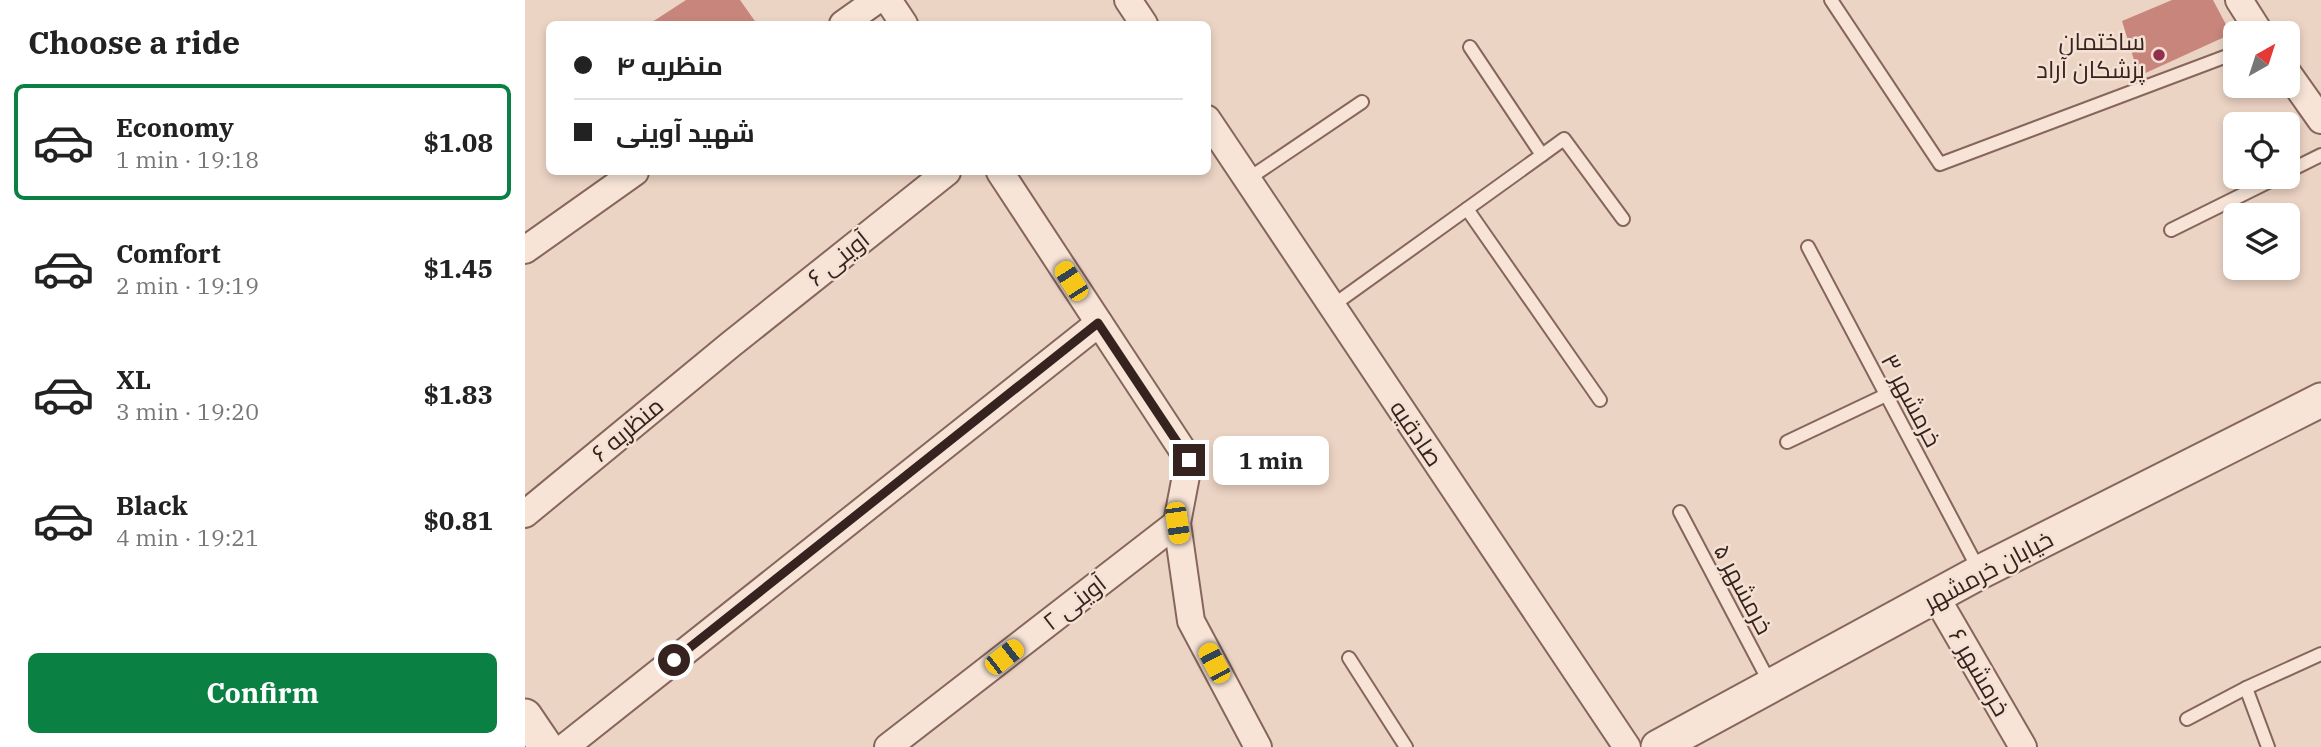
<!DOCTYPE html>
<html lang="en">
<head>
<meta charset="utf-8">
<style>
	:root { --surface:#fff; --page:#f6f6f6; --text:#222; --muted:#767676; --line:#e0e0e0; --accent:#0b8043 }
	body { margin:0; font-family:"IBM Plex Serif",Cairo,serif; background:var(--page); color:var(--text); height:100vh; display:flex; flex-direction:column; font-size:26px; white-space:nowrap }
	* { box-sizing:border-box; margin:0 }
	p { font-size:23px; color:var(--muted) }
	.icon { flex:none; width:38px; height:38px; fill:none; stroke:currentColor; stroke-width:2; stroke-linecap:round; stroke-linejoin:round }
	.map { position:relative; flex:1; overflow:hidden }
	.panel { display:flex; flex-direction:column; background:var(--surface); width:525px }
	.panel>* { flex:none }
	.top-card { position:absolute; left:21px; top:21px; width:665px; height:154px; border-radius:10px; box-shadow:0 4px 10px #0003; display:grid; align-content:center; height:154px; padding:0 28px; background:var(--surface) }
	.needle { width:46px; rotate:39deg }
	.buttons { position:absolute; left:1698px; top:21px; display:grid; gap:14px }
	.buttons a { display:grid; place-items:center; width:77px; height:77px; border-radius:10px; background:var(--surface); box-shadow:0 4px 10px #0003; font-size:35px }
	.end { position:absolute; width:32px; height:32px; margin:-16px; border:9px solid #36231f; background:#fff; box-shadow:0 0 0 4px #fff }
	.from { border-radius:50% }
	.bubble { position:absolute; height:49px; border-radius:10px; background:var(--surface); box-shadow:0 4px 10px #0003; font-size:23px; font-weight:700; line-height:49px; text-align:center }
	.car { position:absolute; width:21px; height:42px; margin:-21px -10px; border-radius:9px; box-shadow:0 0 5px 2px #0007; background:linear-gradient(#f5c518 24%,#345 0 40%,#f5c518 0 76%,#345 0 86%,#f5c518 0) }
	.top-card b { display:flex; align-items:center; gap:24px; height:66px; font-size:26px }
	.top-card b+b { border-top:2px solid var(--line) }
	.top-card i { width:18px; height:18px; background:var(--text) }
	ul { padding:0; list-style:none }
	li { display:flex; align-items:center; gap:21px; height:116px; margin:0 14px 10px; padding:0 14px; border:4px solid transparent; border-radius:10px }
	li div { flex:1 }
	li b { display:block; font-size:26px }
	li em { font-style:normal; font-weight:700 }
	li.selected { border-color:var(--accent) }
	li>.icon { width:63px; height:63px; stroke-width:1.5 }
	h2 { padding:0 28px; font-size:32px; line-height:84px }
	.cta { display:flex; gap:14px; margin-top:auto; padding:14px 28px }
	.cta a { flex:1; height:80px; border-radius:10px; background:var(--accent); color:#fff; font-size:28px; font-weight:700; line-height:80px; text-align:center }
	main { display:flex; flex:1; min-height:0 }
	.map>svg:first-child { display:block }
	.building { fill:#c8857c }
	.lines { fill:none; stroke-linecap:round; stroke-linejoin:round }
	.service-casing { stroke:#86665c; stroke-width:16 }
	.minor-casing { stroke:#86665c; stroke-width:30 }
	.tertiary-casing { stroke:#86665c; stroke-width:37 }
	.service { stroke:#f7e4d7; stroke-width:12 }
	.minor { stroke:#f7e4d7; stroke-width:26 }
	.tertiary { stroke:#f7e4d7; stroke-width:33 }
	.route { stroke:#36231f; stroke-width:9 }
	.poi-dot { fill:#912f4c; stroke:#f4e1d3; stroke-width:2.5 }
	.labels { text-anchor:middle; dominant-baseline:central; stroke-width:5; stroke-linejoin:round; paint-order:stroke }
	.poi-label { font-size:24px; fill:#36231f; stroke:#f4e1d3; text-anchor:end }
	.street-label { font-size:24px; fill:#36231f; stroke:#f4e1d3 }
</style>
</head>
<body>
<main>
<section class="panel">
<h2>Choose a ride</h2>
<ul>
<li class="selected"><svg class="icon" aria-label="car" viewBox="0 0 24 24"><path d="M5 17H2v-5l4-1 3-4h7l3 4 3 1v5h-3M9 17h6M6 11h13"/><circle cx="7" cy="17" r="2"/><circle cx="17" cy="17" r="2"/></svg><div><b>Economy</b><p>1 min · 19:18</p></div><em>$1.08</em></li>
<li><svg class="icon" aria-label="car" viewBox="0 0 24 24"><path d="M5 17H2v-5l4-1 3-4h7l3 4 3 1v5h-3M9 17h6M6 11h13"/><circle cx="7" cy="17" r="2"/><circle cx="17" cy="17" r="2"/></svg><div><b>Comfort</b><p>2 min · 19:19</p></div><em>$1.45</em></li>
<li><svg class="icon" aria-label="car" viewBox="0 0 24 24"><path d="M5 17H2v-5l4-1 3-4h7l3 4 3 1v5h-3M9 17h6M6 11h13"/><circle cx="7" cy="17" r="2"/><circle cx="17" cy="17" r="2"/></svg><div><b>XL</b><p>3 min · 19:20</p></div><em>$1.83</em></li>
<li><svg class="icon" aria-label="car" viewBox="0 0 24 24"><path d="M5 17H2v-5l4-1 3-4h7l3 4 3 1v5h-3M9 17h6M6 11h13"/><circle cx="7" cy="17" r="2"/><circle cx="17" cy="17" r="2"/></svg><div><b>Black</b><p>4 min · 19:21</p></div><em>$0.81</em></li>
</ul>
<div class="cta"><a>Confirm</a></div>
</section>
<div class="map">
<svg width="1796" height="747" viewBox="0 0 1796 747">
	<rect width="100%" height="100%" fill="#ecd4c4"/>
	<!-- building -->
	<g class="building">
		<path d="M161 0H215L232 24H124Z"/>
		<path d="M1647 0H1688L1706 34 1614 76 1597 21Z"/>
	</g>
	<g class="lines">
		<!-- service casing -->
		<g class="service-casing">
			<g id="service">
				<path d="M1306 0 1415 164 1710 53"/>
				<path d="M1017 155 1039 139 1098 219"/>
				<path d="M1762 172 1796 155"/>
				<path d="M723 179 837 102"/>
				<path d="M942 209 1075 400"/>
				<path d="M1646 230 1753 177"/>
				<path d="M1283 247 1455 572"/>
				<path d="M807 306 1017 155 945 47"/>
				<path d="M1262 442 1361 395"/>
				<path d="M1155 512 1246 685"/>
				<path d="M824 658 881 747"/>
				<path d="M1721 688 1743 747"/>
				<path d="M1662 719 1721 688 1796 654"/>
			</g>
		</g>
		<!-- minor casing -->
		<g class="minor-casing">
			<g id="minor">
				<path d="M363 0 379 24"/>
				<path d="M603 0 619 24"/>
				<path d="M1714 0 1735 33"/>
				<path d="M318 24 352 0"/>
				<path d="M1762 72 1796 120"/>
				<path d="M682 119 1102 747"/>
				<path d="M475 172 664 460 652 523 666 621 733 747"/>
				<path d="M0 250 110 172"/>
				<path d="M0 514 205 345 422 172"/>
				<path d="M1411 597 1498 747"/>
				<path d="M40 747 574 323"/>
				<path d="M363 747 652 523"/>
			</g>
		</g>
		<!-- tertiary casing -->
		<g class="tertiary-casing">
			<g id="tertiary">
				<path d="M0 716 21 747"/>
				<path d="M1133 747 1455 572 1796 400"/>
			</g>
		</g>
		<!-- service -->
		<use href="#service" class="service"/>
		<!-- minor -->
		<use href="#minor" class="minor"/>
		<!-- tertiary -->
		<use href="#tertiary" class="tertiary"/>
	</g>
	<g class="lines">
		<!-- route -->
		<path class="route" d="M149 660 573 323 664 460"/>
	</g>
	<!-- markers -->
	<circle class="poi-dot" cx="1634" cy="55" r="7"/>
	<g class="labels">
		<!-- poi labels -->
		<g class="poi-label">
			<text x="1620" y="41">ساختمان<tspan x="1620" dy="28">پزشکان آراد</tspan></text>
		</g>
		<!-- street labels -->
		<g class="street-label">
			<text transform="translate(313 258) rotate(-39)">آوینی ۶</text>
			<text transform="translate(1387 400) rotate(62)">خرمشهر ۳</text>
			<text transform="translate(102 429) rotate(-40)">منظریه ۶</text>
			<text transform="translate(892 433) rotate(56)">صادقیه</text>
			<text transform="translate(1463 570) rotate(-28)">خیابان خرمشهر</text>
			<text transform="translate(1219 589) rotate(62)">خرمشهر ۵</text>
			<text transform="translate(549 602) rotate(-38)">آوینی ۲</text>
			<text transform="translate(1455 672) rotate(60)">خرمشهر ۶</text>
		</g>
	</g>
</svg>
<div class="buttons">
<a><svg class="needle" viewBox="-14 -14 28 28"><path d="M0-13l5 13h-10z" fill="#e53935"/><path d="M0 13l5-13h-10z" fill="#767676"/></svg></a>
<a><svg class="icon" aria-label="locate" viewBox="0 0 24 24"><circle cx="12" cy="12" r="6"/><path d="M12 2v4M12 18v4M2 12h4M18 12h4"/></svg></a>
<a><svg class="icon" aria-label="layers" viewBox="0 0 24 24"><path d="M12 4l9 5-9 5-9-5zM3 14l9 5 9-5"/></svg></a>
</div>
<i class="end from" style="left:149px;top:660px"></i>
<i class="end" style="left:664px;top:460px"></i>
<div class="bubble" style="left:688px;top:436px;width:116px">1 min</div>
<i class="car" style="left:546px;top:281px;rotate:327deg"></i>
<i class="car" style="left:652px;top:523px;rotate:172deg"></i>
<i class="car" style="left:479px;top:657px;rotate:52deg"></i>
<i class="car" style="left:689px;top:663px;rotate:332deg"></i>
<div class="top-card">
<b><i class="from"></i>منظریه ۴</b>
<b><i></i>شهید آوینی</b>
</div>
</div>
</main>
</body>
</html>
